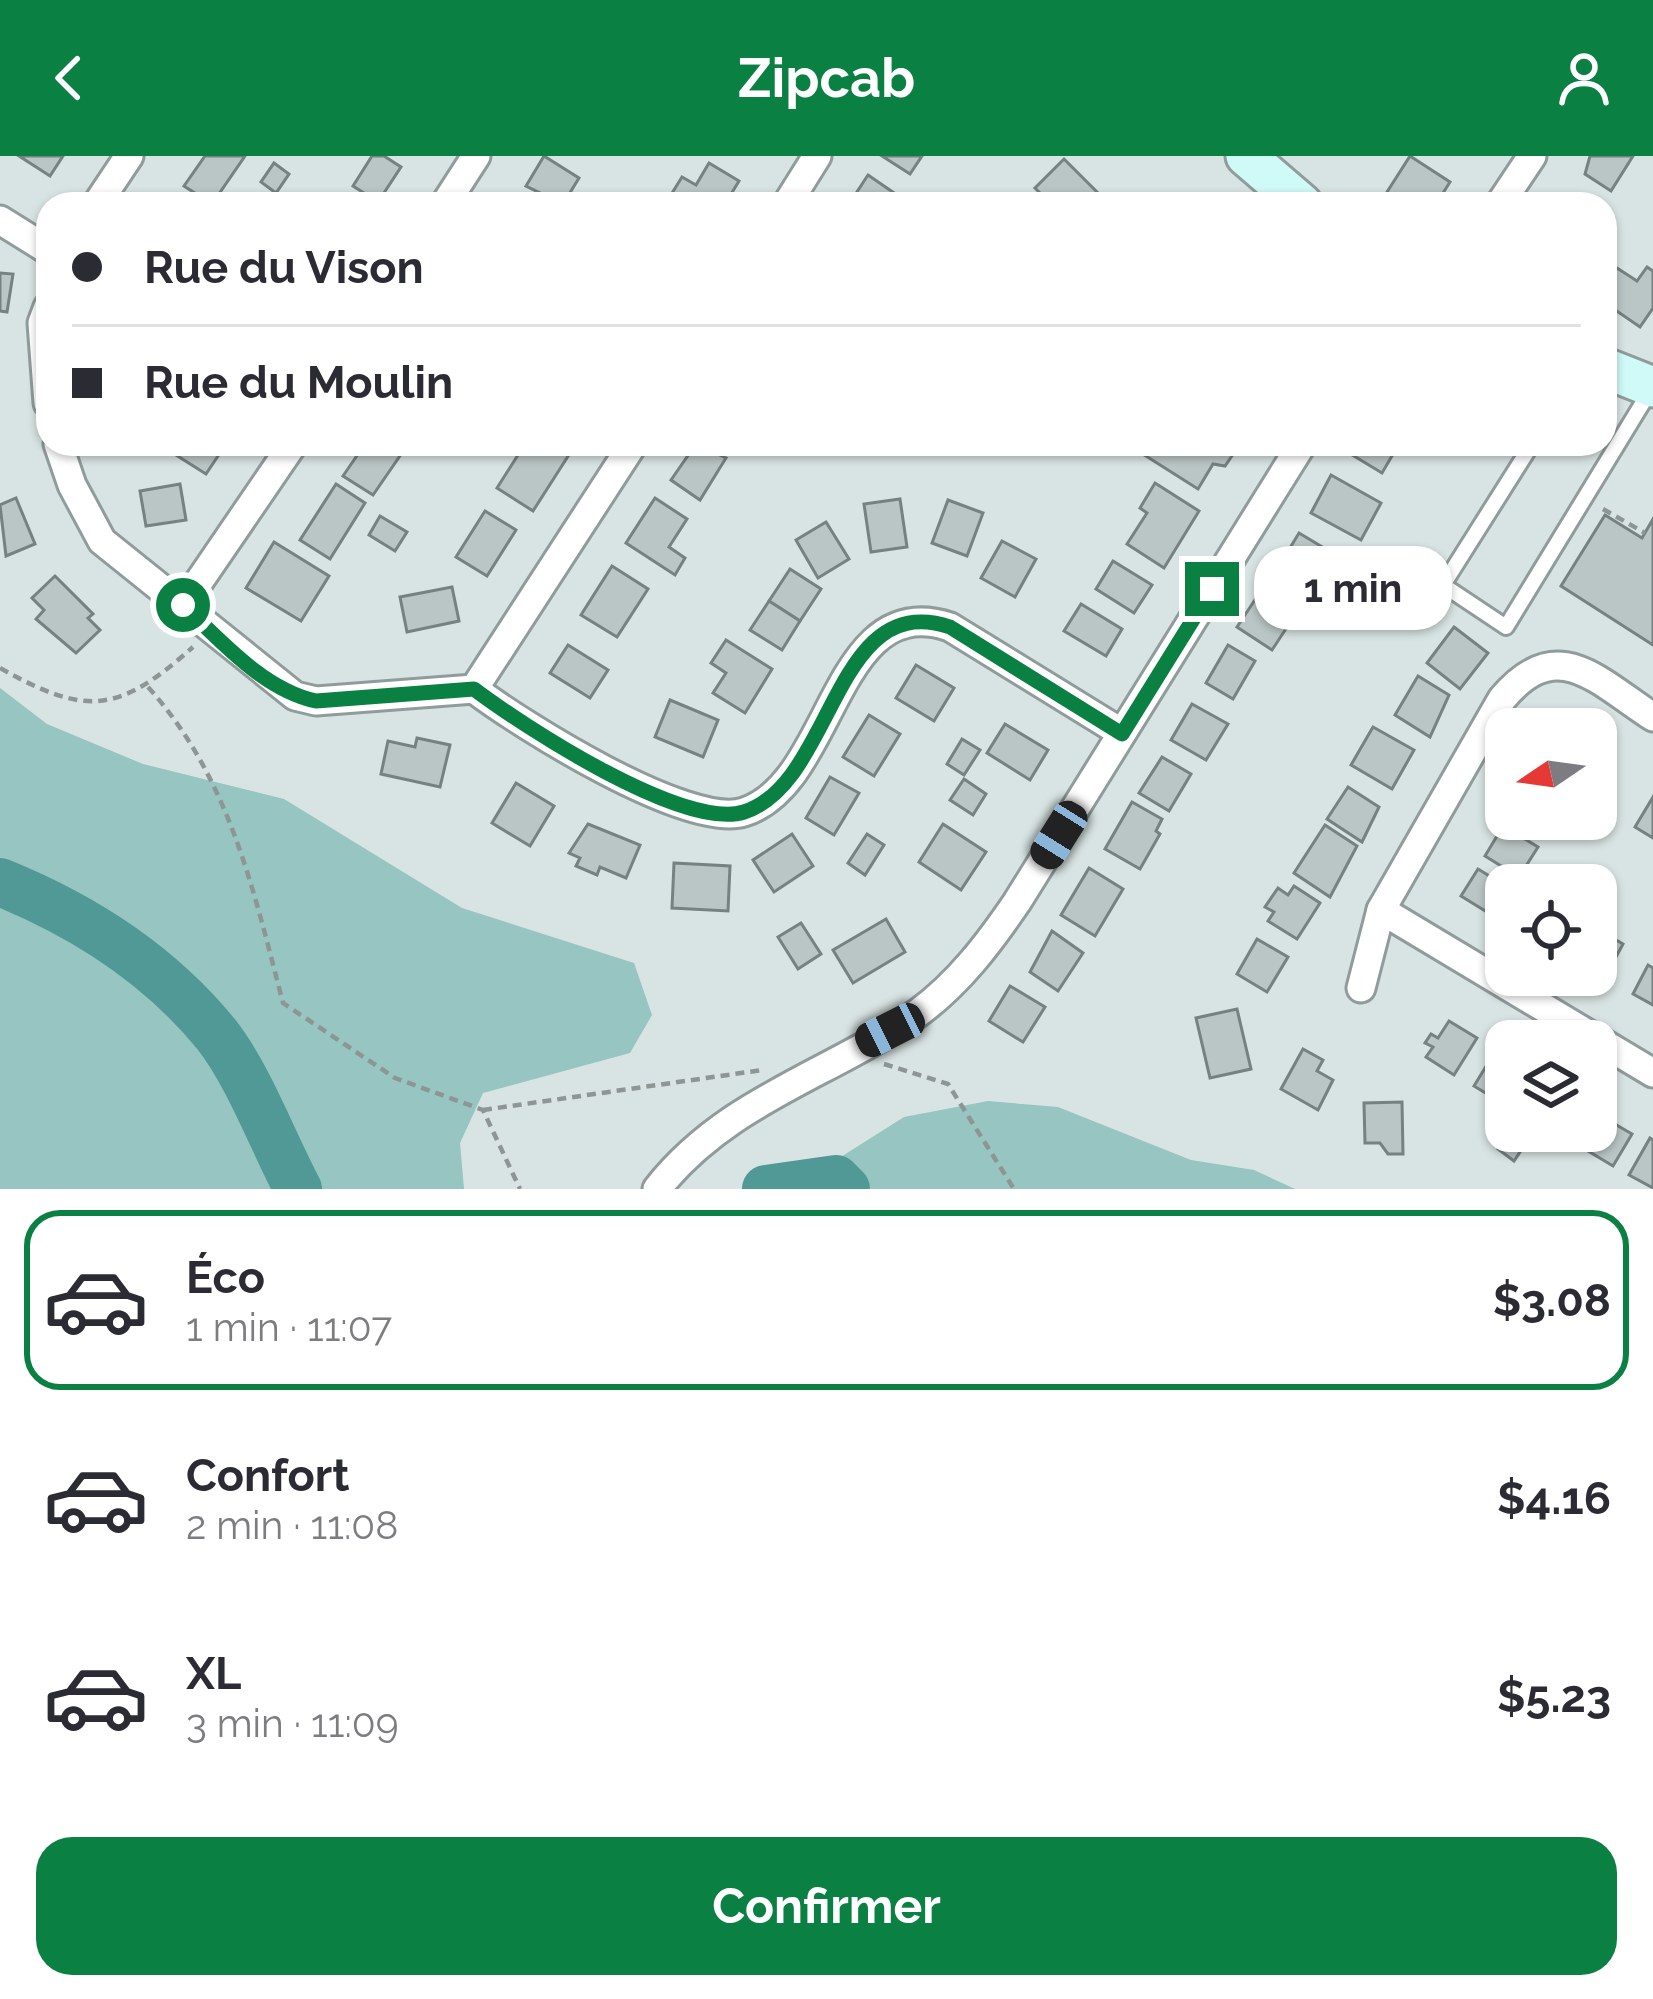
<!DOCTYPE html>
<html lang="fr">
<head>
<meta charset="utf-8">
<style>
	:root { --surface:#fff; --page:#f2f2f3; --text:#2b2b33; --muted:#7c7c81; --line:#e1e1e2; --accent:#0b8043 }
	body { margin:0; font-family:Raleway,sans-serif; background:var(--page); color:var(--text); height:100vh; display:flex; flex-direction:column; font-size:45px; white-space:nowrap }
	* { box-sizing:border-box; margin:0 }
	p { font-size:39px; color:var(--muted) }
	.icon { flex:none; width:66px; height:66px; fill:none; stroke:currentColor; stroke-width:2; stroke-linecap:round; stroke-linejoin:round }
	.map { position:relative; height:1033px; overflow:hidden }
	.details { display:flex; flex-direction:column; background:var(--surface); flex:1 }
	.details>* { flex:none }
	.hud { position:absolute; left:36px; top:36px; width:1581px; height:264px; border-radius:36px; box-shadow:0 3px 9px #0004; display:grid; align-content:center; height:264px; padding:0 36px; background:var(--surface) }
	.needle { width:78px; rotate:257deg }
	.tools { position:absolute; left:1485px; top:552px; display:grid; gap:24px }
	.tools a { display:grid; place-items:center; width:132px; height:132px; border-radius:24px; background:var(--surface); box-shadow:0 3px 9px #0004; font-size:60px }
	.end { position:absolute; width:54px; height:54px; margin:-27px; border:15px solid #0b8043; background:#fff; box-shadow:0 0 0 6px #fff }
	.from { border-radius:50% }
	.bubble { position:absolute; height:84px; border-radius:36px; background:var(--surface); box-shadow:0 3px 9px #0004; font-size:39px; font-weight:700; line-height:84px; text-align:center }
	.car { position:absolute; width:36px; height:72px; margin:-36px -18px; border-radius:15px; box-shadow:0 0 9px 3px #0007; background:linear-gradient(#222 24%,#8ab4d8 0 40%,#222 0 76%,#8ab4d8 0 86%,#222 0) }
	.hud b { display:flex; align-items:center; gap:42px; height:114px; font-size:45px }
	.hud b+b { border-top:3px solid var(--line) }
	.hud i { width:30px; height:30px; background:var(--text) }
	ul { padding:21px 0 0; list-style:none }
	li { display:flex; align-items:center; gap:36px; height:180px; margin:0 24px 18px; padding:0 12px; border:6px solid transparent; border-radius:36px }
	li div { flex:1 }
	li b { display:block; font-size:45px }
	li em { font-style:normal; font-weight:700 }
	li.current { border-color:var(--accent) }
	li>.icon { width:108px; height:108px; stroke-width:1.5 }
	.primary-button { display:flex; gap:24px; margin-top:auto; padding:24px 36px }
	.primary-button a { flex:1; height:138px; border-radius:36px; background:var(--accent); color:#fff; font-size:48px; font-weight:700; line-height:138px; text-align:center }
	header { display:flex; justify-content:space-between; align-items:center; height:156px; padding:0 36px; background:var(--accent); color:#fff; font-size:54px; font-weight:700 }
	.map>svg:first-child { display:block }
	.green { fill:#96c5c2 }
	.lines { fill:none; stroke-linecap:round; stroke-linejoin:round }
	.river { stroke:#509996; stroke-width:48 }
	.building { fill:#bac6c5; stroke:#768181; stroke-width:3 }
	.lane-casing { stroke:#909c9b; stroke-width:20 }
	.street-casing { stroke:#909c9b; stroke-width:33 }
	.secondary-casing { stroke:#909c9b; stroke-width:45 }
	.path { stroke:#8d9695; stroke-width:4.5; stroke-dasharray:9 6; stroke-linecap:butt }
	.lane { stroke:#fff; stroke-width:14 }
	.street { stroke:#fff; stroke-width:27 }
	.secondary { stroke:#cffaf8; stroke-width:39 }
	.route { stroke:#0b8043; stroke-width:15 }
</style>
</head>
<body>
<header><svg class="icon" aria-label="back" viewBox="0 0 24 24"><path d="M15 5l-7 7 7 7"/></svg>Zipcab<svg class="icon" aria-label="person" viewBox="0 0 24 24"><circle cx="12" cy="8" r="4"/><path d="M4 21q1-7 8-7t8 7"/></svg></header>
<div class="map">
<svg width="1653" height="1033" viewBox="0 0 1653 1033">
	<rect width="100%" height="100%" fill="#d8e4e3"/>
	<!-- green -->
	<g class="green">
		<path d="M0 532 47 568 143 608 284 643 462 752 634 807 652 859 630 897 483 937 460 987 464 1033H0Z"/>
		<path d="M988 945 1058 951 1191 1004 1254 1014 1295 1033H772L817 1016 904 961Z"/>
	</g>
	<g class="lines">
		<!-- river -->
		<g class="river">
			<path d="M0 726C84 760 158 807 216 878 248 918 273 986 298 1033"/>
			<path d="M766 1033 836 1023 846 1033"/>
		</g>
	</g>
	<!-- building -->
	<g class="building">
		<path d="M19 0H63L50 20Z"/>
		<path d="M205 0H245L212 48 184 30Z"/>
		<path d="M372 0H384L401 11 378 46 353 30Z"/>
		<path d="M544 0 579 22 563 48 526 30Z"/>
		<path d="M882 0H922L910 18Z"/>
		<path d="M1410 0 1450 26 1436 48H1406L1387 36Z"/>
		<path d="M1590 0H1633L1611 35 1585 18Z"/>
		<path d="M1064 3 1109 48H1051L1035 32Z"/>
		<path d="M274 7 289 18 276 37 261 26Z"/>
		<path d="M709 7 739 25 725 48H679L669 42 682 21 696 29Z"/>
		<path d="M868 19 900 41 896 48H849Z"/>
		<path d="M1647 111 1653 115V152L1640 171 1605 147V129L1617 112 1637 125Z"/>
		<path d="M0 117 13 118 7 156 0 155Z"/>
		<path d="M183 288H226L206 318 176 299Z"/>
		<path d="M365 288H394L404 294 373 339 343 320Z"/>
		<path d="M525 288H562L572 294 533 355 497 332Z"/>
		<path d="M696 288 726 302 700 344 671 324Z"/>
		<path d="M1127 288H1235L1236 294 1225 310 1213 308 1198 333Z"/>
		<path d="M1354 288H1399L1382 317 1349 297Z"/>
		<path d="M1331 319 1381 347 1361 384 1311 357Z"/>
		<path d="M1155 327 1199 355 1164 412 1127 388 1147 357 1140 352Z"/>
		<path d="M180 328 186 364 146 370 140 335Z"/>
		<path d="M336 328 365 347 330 403 300 384Z"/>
		<path d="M16 342 35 388 6 400 0 349Z"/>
		<path d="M655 342 687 363 669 391 685 402 675 419 626 387Z"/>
		<path d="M900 343 907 391 871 396 864 348Z"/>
		<path d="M948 344 983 357 967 400 932 387Z"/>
		<path d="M485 355 516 374 487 420 456 401Z"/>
		<path d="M1605 359 1642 382 1653 363V489L1561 430Z"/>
		<path d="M380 360 407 376 395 395 369 379Z"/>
		<path d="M826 366 849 403 818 422 796 384Z"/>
		<path d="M1299 377 1339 401 1319 434 1279 410Z"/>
		<path d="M1002 385 1036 403 1015 441 981 422Z"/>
		<path d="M274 386 329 420 301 465 246 432Z"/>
		<path d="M1113 405 1152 429 1134 457 1096 433Z"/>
		<path d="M612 410 648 433 617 481 581 459Z"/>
		<path d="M790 413 821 433 800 465 769 445Z"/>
		<path d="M55 420 93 458 88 462 100 474 76 497 36 463 44 454 32 442Z"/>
		<path d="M1266 427 1301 450 1272 494 1237 471Z"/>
		<path d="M452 431 459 465 407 476 400 441Z"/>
		<path d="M769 445 800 465 782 494 750 474Z"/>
		<path d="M1081 448 1122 473 1106 500 1064 475Z"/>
		<path d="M1454 471 1488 497 1460 533 1427 507Z"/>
		<path d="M726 484 772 513 745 557 713 537 726 517 711 507Z"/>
		<path d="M568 489 608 514 590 542 550 517Z"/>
		<path d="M1228 489 1255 505 1233 543 1206 527Z"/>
		<path d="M916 509 954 532 934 565 896 542Z"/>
		<path d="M1418 520 1449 539 1430 581 1395 559Z"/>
		<path d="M670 544 718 564 703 601 655 581Z"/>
		<path d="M1192 548 1228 568 1206 604 1171 584Z"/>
		<path d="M869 559 900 578 874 620 843 601Z"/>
		<path d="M1005 568 1048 594 1030 624 987 597Z"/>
		<path d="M1373 571 1414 594 1392 633 1351 609Z"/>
		<path d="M417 582 450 589 440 631 381 618 388 585 415 591Z"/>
		<path d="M962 583 980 594 964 619 947 608Z"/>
		<path d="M1162 601 1191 618 1169 655 1139 637Z"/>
		<path d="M830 621 859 637 834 679 806 662Z"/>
		<path d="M964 623 986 638 973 659 950 644Z"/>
		<path d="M516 627 554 650 530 690 492 667Z"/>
		<path d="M1348 631 1379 651 1362 686 1327 663Z"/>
		<path d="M1653 641V682L1635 671Z"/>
		<path d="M1132 646 1162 663 1156 675 1160 678 1140 713 1105 693Z"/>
		<path d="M588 668 640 689 626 722 600 711 597 719 576 710 580 702 569 697Z"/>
		<path d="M943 668 986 696 961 734 919 706Z"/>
		<path d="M1325 669 1357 690 1330 741 1294 717Z"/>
		<path d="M1503 670 1538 691 1519 721 1485 700Z"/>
		<path d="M792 678 813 710 774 736 753 704Z"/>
		<path d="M867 678 884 689 865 719 848 707Z"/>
		<path d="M674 707 730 710 728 755 672 752Z"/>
		<path d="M1089 712 1123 733 1095 780 1061 759Z"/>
		<path d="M1478 713 1506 730V745L1495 761 1461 740Z"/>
		<path d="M1294 730 1320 747 1297 783 1268 765 1274 756 1265 751 1278 732 1288 739Z"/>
		<path d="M886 763 905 796 853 827 833 794Z"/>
		<path d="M801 767 821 798 798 813 778 781Z"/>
		<path d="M1596 772 1623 788 1604 823 1596 818Z"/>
		<path d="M1052 775 1083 797 1058 835 1030 816Z"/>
		<path d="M1257 783 1288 801 1267 836 1237 818Z"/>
		<path d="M1648 809 1653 812V849L1633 838Z"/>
		<path d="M1010 830 1045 851 1023 886 989 865Z"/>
		<path d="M1237 853 1251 913 1210 922 1196 862Z"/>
		<path d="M1449 865 1477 882 1454 919 1426 901 1433 891 1425 887 1431 878 1438 882Z"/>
		<path d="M1303 893 1323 904 1317 915 1333 924 1318 954 1281 933Z"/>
		<path d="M1496 894 1506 900V928L1497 944 1474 930Z"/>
		<path d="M1402 946 1403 998H1388L1380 987H1365L1364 947Z"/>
		<path d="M1601 960 1632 978 1613 1010 1583 992Z"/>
		<path d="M1511 975 1530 981 1514 1005 1498 993Z"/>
		<path d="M1650 982 1653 984V1032L1629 1019Z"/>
	</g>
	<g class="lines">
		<!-- lane casing -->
		<g class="lane-casing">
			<path id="lane" d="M1532 288 1443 429 1506 471 1650 235"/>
		</g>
		<!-- street casing -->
		<g class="street-casing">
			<g id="street">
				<path d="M97 48 129 0"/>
				<path d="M445 48 476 0"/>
				<path d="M787 48 817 0"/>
				<path d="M1500 48 1532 0"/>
				<path d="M0 64 48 94"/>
				<path d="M48 151 42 167 48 247"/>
				<path d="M58 288 72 329 102 385 295 540 316 545 474 533C520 568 688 674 744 656 835 627 833 432 950 471L1122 577"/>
				<path d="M183 449 293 288"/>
				<path d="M474 533 633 288"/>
				<path d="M1381 754 1653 917"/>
				<path d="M1361 832 1381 754 1502 543C1557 477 1596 524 1653 561"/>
				<path d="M657 1033C727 944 830 919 918 857 959 827 989 787 1017 746L1302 288"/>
			</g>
		</g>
		<!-- secondary casing -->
		<g class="secondary-casing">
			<g id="secondary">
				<path d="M1246 0 1302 48"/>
				<path d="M1605 212 1653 231"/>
			</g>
		</g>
		<!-- path -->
		<g class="path">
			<path d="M1603 353 1645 377"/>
			<path d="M0 512C87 561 119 557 193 491"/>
			<path d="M148 531C229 621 253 732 283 847L395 922 483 954 520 1033"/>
			<path d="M884 908 948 928 1014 1033"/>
			<path d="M483 954 762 914"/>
		</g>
		<!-- lane -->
		<use href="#lane" class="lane"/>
		<!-- street -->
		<use href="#street" class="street"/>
		<!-- secondary -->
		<use href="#secondary" class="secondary"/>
	</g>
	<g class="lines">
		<!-- route -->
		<path class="route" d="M183 449C221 485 264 534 316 545L474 533C523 570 684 675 744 656 835 627 833 432 950 471L1122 578 1212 433"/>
	</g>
</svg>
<div class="tools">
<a><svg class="needle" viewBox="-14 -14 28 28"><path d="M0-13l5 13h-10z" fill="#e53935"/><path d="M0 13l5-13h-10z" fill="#7c7c81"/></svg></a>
<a><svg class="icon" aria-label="locate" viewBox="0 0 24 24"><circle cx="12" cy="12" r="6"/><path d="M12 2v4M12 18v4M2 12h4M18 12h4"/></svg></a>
<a><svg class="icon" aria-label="layers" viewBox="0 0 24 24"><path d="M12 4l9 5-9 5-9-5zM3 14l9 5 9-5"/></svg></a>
</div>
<i class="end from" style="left:183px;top:449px"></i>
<i class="end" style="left:1212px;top:433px"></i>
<div class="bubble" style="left:1254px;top:390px;width:198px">1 min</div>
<i class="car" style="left:1059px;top:679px;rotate:212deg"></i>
<i class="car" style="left:890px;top:874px;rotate:243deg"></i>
<div class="hud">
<b><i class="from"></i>Rue du Vison</b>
<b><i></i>Rue du Moulin</b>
</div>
</div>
<section class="details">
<ul>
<li class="current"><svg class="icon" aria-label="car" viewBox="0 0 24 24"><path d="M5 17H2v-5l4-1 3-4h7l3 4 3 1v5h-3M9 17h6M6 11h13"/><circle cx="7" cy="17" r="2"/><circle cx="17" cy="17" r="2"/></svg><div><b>Éco</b><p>1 min · 11:07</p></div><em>$3.08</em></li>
<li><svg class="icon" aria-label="car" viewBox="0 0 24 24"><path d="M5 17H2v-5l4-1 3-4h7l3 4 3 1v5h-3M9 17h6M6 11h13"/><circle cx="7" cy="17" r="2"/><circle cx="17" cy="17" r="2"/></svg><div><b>Confort</b><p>2 min · 11:08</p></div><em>$4.16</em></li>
<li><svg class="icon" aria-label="car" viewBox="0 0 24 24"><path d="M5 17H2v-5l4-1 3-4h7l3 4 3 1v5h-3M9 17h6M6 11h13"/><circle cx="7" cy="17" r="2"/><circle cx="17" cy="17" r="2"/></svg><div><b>XL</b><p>3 min · 11:09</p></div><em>$5.23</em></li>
</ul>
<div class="primary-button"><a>Confirmer</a></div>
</section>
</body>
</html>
